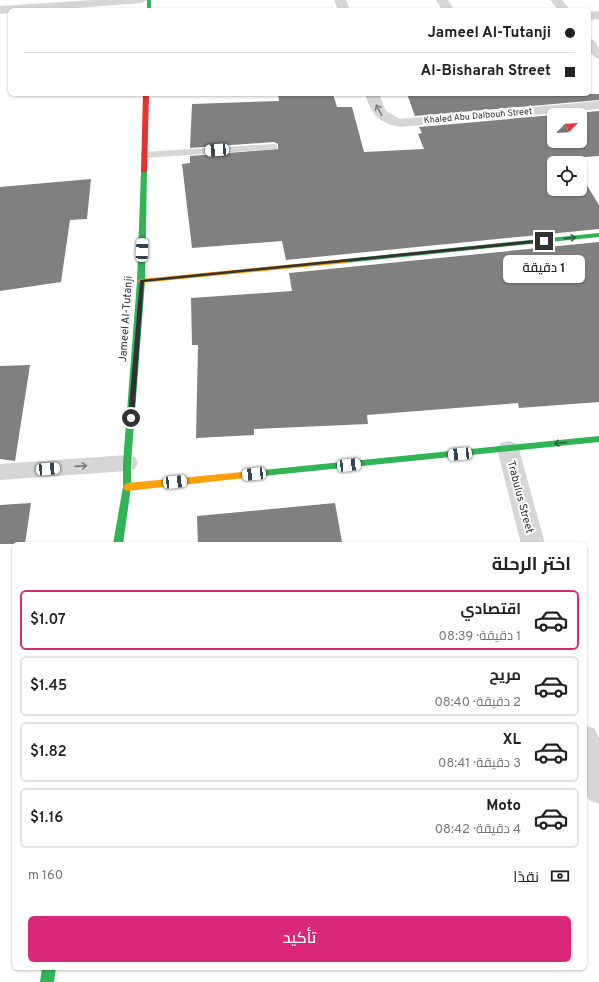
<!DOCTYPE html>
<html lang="ar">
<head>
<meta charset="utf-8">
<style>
	:root { --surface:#fff; --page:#f2f2f2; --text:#222; --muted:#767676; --line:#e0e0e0; --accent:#db2777 }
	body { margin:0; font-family:Overpass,Cairo,sans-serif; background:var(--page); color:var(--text); direction:rtl; height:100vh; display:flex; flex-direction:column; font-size:15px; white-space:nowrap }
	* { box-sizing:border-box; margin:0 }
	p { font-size:13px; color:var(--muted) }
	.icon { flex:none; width:22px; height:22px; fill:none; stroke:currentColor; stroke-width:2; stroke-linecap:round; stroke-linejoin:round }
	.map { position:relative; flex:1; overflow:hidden; direction:ltr }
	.sheet { position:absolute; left:12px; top:542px; width:575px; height:428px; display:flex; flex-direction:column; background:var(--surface); border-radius:6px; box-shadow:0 1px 3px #0004; direction:rtl }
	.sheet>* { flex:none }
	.banner { position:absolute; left:8px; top:8px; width:583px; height:88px; border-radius:6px; box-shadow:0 1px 3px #0004; direction:rtl; display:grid; align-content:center; height:88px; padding:0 16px; background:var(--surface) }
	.needle { width:26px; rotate:66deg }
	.tools { position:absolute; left:547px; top:108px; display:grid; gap:8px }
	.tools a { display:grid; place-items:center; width:40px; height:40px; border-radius:6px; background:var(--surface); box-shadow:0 1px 3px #0004; font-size:20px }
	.end { position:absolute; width:18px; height:18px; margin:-9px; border:5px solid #323232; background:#fff; box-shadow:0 0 0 2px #fff }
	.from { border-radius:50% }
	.bubble { position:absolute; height:28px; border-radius:6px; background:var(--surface); box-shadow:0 1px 3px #0004; font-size:13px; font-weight:600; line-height:28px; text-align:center; direction:rtl }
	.car { position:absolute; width:12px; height:24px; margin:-12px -6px; border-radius:5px; box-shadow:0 0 3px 1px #0007; background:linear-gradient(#fff 24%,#345 0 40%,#fff 0 76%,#345 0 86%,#fff 0) }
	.banner b { display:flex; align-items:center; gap:14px; height:38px; font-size:15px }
	.banner b+b { border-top:1px solid var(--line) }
	.banner i { width:10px; height:10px; background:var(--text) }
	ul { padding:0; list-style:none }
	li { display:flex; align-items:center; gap:12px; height:60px; margin:0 8px 6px; padding:0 8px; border:2px solid var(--line); border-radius:6px }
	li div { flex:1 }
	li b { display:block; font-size:15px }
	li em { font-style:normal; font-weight:600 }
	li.on { border-color:var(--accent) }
	li>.icon { width:36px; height:36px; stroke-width:1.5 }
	h2 { padding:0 16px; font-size:18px; line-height:48px }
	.pay { display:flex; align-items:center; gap:10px; height:44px; padding:0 16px; font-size:15px }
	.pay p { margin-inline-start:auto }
	.cta { display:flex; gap:8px; margin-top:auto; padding:8px 16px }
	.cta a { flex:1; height:46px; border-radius:6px; background:var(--accent); color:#fff; font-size:16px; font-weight:600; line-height:46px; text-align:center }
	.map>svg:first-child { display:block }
	.building { fill:#808080; fill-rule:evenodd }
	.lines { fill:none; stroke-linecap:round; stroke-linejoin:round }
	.lane { fill:#d6d6d6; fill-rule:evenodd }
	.street { fill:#d6d6d6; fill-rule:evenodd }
	.fast { fill:#30b455; fill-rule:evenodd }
	.slow { fill:#ff9f0a; fill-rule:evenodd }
	.jam { fill:#e5322d; fill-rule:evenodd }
	.oneway { stroke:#7c7c7c }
	.oneway2 { stroke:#31603e }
	.route { fill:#323232 }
	.labels { text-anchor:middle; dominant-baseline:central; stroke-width:4; stroke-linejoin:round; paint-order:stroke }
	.far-street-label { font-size:9px; fill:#323232; stroke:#fff }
	.street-label { font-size:11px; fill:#323232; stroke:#fff }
</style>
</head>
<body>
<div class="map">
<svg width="599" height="982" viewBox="0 0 599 982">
	<rect width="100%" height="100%" fill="#fff"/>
	<!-- building -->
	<g class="building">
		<path d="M278 94H333L337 107H352L364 152 424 149 418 134 422 133 419 127 599 111V156L571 158 573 163H554V189H580V174L599 205V229L286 260 282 241 192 248 182 164 190 163V156L278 149V144L274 142 190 148 192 104 279 101ZM554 115H580V141H554Z"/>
		<path d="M407 94H599V100L415 116Z"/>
		<path d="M91 179 87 219 70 220 61 282 0 291V187Z"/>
		<path d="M599 242V402L519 408 518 403 367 415 368 424 254 429V435L196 438 198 345H192L191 298 292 291 289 273Z"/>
		<path d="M30 365 15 461 0 459V366Z"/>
		<path d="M31 503 25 544H0V505Z"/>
		<path d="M335 503 342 542 318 544H198L197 516Z"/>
	</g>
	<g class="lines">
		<!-- lane -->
		<path class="lane" d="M274 144 277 145V149L144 158 140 155 144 152Z"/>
		<!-- street -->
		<g class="street">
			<path d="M93 0H148L142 3 50 10H10V13L0 14V6Z"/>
			<path d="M334 0H346L350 10H338Z"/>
			<path d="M436 0H448L454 10H442Z"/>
			<path d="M550 0H562L570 10H558Z"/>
			<path d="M599 11V19L589 20V12Z"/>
			<path d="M589 38C599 41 599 50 599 59 589 56 589 47 589 38Z"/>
			<path d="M365 94H379L386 111 400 119 599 101V109L400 127C378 122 372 116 365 94Z"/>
			<path d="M508 441 515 443 519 449 545 544H521L497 449 501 443Z"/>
			<path d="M127 455 135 457 138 463 135 469 127 471 0 480V464Z"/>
			<path d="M585 725 595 729 599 739V804L589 800 585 790Z"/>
		</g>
		<!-- fast -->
		<g class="fast">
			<rect x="147" y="0" width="4" height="10"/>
			<path d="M144 169 147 171 145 281 131 463V487L123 544H113L123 487V463L137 281 141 171Z"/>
			<path d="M599 233V237L345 263 342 261 345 259Z"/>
			<path d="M599 436V442L263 476 259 473 263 470Z"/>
			<path d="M42 968H56L54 982H40Z"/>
		</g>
		<!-- slow -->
		<g class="slow">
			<path d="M345 259H347V263L141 283 137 281 141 279Z"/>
			<path d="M263 470 267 473 263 476 127 491 124 489 123 487 124 485 127 483Z"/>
		</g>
		<!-- jam -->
		<path class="jam" d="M143 94H149L147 171 144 173 141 171Z"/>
	</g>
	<!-- one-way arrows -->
	<defs><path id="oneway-shaft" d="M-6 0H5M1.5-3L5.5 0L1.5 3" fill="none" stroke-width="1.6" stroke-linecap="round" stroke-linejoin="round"/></defs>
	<g class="oneway">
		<use href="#oneway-shaft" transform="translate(379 110) rotate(-118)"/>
		<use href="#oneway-shaft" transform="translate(81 466) rotate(-4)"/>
	</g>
	<g class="oneway2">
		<use href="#oneway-shaft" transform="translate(570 238) rotate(-6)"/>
		<use href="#oneway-shaft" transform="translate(560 443) rotate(173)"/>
	</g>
	<!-- route -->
	<path class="route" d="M544 239 545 242 144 282 134 418 131 420 128 418 140 280Z"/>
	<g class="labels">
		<!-- far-street labels -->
		<g class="far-street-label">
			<text transform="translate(478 116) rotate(-5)">Khaled Abu Dalbouh Street</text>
		</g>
		<!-- street labels -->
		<g class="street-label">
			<text transform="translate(126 319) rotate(-86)">Jameel Al-Tutanji</text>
			<text transform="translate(520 497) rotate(75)">Trabulus Street</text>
		</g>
	</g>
</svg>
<div class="tools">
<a><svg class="needle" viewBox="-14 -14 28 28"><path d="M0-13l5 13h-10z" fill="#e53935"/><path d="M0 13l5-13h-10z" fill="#767676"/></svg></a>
<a><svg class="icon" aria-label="locate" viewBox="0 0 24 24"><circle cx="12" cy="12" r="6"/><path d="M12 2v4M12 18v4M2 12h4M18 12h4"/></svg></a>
</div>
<i class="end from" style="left:131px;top:418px"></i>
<i class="end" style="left:544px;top:241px"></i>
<div class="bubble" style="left:503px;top:255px;width:82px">1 دقيقة</div>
<i class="car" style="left:217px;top:150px;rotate:266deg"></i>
<i class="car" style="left:142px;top:250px;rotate:2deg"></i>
<i class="car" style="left:460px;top:454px;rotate:265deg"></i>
<i class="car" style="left:349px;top:465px;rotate:84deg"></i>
<i class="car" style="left:48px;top:469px;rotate:86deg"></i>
<i class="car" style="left:254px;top:474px;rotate:264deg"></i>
<i class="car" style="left:175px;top:482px;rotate:84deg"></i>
<div class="banner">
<b><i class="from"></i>Jameel Al-Tutanji</b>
<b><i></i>Al-Bisharah Street</b>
</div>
<section class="sheet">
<h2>اختر الرحلة</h2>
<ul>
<li class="on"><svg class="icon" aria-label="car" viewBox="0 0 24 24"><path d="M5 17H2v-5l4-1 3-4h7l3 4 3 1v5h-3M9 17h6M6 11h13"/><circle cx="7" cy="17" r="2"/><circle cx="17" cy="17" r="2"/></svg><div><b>اقتصادي</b><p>1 دقيقة · 08:39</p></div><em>$1.07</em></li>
<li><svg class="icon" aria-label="car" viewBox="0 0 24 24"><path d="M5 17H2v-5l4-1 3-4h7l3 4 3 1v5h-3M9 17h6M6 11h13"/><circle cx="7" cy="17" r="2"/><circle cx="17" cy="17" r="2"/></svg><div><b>مريح</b><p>2 دقيقة · 08:40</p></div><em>$1.45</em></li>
<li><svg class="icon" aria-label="car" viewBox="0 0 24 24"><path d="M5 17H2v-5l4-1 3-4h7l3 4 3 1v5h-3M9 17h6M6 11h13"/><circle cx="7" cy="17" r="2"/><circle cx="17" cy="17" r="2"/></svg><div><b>XL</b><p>3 دقيقة · 08:41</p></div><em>$1.82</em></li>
<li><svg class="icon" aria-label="car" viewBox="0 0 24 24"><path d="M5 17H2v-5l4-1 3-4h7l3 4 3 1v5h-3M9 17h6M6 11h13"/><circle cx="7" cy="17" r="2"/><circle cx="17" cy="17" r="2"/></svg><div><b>Moto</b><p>4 دقيقة · 08:42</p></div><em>$1.16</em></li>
</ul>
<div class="pay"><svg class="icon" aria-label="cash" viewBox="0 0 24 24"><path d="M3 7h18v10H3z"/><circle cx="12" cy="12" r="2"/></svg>نقدًا<p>160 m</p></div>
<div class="cta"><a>تأكيد</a></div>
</section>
</div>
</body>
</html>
